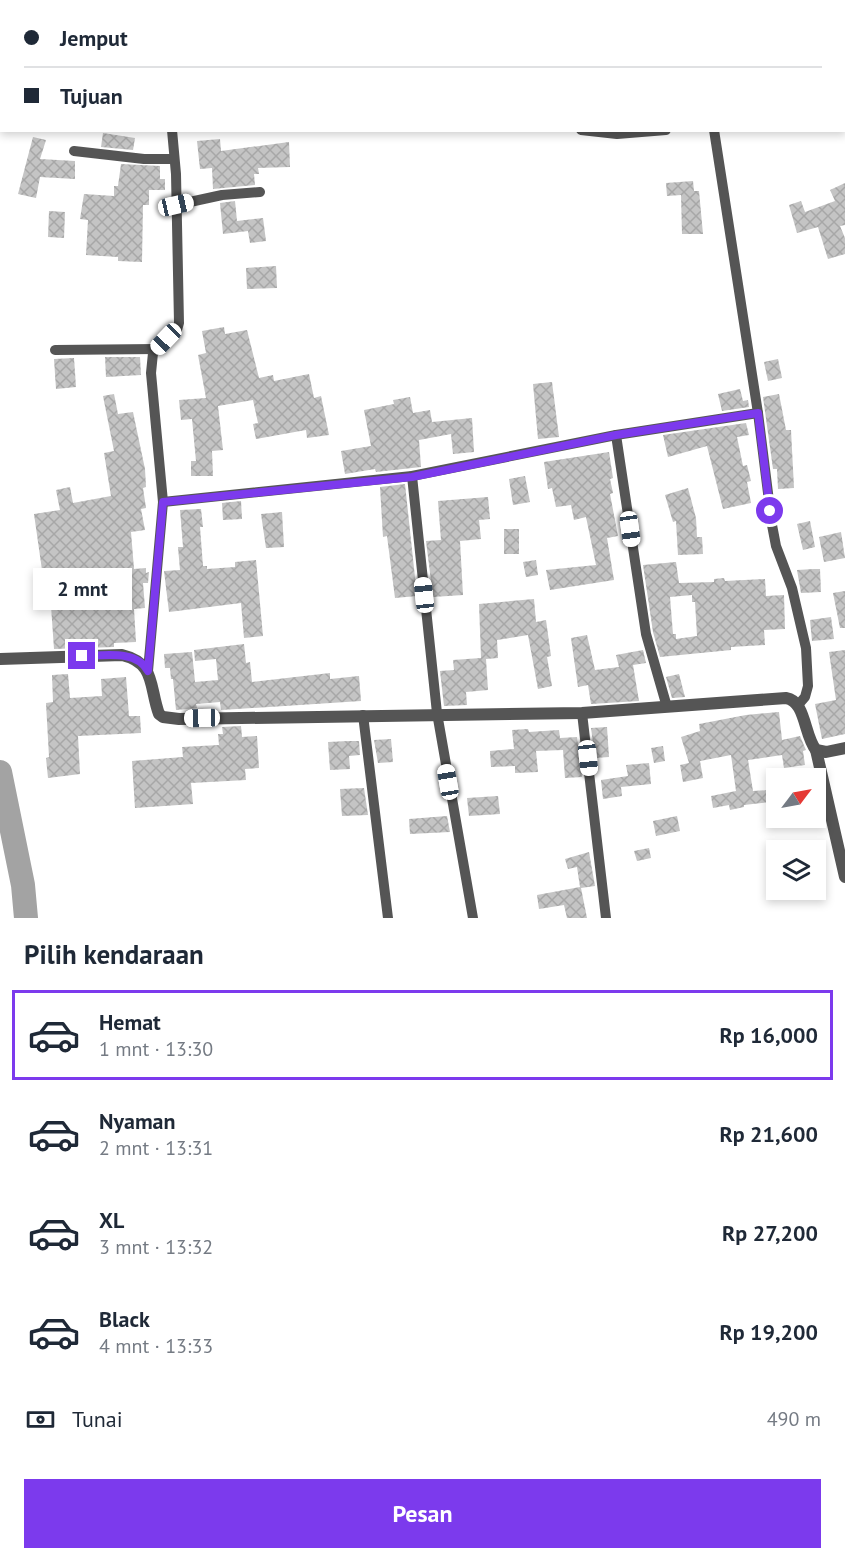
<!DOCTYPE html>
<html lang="id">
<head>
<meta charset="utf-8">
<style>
	:root { --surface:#fff; --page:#f6f6f7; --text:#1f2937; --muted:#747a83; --line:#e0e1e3; --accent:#7c3aed }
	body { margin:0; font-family:"PT Sans",sans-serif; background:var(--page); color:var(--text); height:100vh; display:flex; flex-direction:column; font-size:22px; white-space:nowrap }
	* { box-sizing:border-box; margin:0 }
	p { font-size:20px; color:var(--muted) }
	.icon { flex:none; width:33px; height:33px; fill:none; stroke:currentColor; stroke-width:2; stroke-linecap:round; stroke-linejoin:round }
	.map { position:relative; height:918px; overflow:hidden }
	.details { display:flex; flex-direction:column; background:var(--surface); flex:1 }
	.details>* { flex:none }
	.banner { position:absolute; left:0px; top:0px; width:846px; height:132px; box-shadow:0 3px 9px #0003; display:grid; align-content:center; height:132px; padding:0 24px; background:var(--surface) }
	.needle { width:39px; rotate:58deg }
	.controls { position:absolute; left:766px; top:768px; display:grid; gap:12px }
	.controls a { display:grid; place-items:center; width:60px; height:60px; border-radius:0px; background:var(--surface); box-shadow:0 3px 9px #0003; font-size:30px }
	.end { position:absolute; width:27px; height:27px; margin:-14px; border:8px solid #7c3aed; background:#fff; box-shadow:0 0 0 3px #fff }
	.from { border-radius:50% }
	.bubble { position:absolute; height:42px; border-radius:0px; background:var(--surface); box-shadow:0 3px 9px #0003; font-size:20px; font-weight:700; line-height:42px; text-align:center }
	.car { position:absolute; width:18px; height:36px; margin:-18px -9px; border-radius:8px; box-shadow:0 0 4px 2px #0007; background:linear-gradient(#fff 24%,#345 0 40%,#fff 0 76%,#345 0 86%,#fff 0) }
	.banner b { display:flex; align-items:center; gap:21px; height:57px; font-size:22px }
	.banner b+b { border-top:2px solid var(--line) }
	.banner i { width:15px; height:15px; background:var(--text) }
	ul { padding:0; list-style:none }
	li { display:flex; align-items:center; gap:18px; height:90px; margin:0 12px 9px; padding:0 12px; border:3px solid transparent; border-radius:0px }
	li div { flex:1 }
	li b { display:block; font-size:22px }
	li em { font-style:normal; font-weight:700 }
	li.selected { border-color:var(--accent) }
	li>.icon { width:54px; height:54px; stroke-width:1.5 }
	h2 { padding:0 24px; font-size:27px; line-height:72px }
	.pay { display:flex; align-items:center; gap:15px; height:66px; padding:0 24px; font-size:22px }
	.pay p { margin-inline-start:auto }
	.action { display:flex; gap:12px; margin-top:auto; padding:12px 24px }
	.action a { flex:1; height:69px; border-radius:0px; background:var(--accent); color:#fff; font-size:24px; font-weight:700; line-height:69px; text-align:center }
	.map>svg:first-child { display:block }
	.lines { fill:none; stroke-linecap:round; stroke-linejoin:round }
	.river { stroke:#a3a3a3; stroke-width:24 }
	.building { fill:url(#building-cross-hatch); fill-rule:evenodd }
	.minor { stroke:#555; stroke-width:10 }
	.tertiary { stroke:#555; stroke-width:12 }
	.route { stroke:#7c3aed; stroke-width:8 }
</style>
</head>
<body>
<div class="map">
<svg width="845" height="918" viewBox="0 0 845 918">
	<defs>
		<pattern id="building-cross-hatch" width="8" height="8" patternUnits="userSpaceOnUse" patternTransform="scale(1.5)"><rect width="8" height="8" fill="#c4c4c4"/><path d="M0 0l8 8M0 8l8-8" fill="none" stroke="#a7a7a7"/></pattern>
	</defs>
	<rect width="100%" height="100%" fill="#fff"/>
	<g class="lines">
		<!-- river -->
		<g class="river">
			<path d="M41 2 42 0"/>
			<path d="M0 57 2 56"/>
			<path d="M0 772 23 885 26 918"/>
		</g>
	</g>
	<!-- building -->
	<g class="building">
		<path d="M103 133 135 138 133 150 101 147Z"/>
		<path d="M33 137 46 140 40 159 75 161V179L40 177 36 198 18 194Z"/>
		<path d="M220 139 221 151 289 142 290 167 258 168 259 174H254L255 185 213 189 212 168 200 169 197 141Z"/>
		<path d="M121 164 160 166V179H165V190H149V205H143L142 262 118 261V257L86 255 88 220 80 219 84 194 114 196V186H118Z"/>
		<path d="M693 181 694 191H699L703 234H682L681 195 667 196 666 183Z"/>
		<path d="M845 183V225L840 226 845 238V254L828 259 818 227 797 233 789 205 801 201 805 212 835 201 830 190Z"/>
		<path d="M235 201 237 221 263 218 266 241 250 243 248 231 223 234 220 203Z"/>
		<path d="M49 211 65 212 64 238 48 237Z"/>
		<path d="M276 266 277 288 247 289 246 268Z"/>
		<path d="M224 327 225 334 247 330 259 378 273 375 274 381 309 374 314 398 321 396 329 435 307 438 306 430 256 439 253 424 258 423 253 400 218 406 223 450 212 451 213 476H191V461H196L192 419 181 420 179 400 206 398 198 355 206 353 202 331Z"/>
		<path d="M105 357H140L141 375 106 377Z"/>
		<path d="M74 358 76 387 56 389 54 359Z"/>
		<path d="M778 359 782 378 768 381 764 362Z"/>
		<path d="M552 382 559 437 538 439 533 384Z"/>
		<path d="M740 389 743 401 748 400 749 407 722 411 718 394Z"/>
		<path d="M114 394 118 414 133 412 145 469 146 487 143 488 146 508 141 509 145 530 131 532 134 569 146 568V573L149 572 148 583H143L145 608 134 609 136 642 114 643V647L54 649 51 606 43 577 34 514 60 510 56 490 70 487 73 503 111 496 104 453 114 451 103 396ZM85 570 87 595 65 596 64 572Z"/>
		<path d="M779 394 786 430H791L794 488 778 489 777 469H773L763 397Z"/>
		<path d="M410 397 413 413 430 410 432 422 472 418 474 452 453 454 451 434 419 440 421 467 376 472 375 469 345 474 341 451 371 446 364 410 394 404 393 400Z"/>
		<path d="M746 423 749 435 737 437 743 466 747 465 751 481 747 482 751 503 723 509 707 446 668 457 663 435Z"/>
		<path d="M609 452 613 478 610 479 613 493 610 494 618 536 607 538 614 580 550 590 546 570 596 565 586 517 574 520 571 505 556 507 552 488 548 489 544 462Z"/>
		<path d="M525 476 530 502 513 505 509 479Z"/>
		<path d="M405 484 417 596 395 598 387 536 383 537 380 487Z"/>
		<path d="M688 488 696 518 697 537H702L703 554 678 555 676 521 673 522 665 495Z"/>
		<path d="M488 497 490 519 479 520 481 539 460 541 463 595 433 597 426 541 441 540 438 501Z"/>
		<path d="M241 501 242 519 223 520 222 503Z"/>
		<path d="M201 509 203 527H200L203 566H207V569L235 567V562L256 560 263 636 244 638 241 603 169 612 164 571 180 570 178 547H183L180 510Z"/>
		<path d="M282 512 284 547 266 548 261 514Z"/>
		<path d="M810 521 815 547 803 550 797 524Z"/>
		<rect x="504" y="529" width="15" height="25"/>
		<path d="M841 532 845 558 824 562 819 537Z"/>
		<path d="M536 560 538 575 526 577 523 562Z"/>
		<path d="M676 562 679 583 714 582V579L724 578 725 581 765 579 766 596 784 595 785 629 764 630 765 645 731 647V650L660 657 653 632 643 565ZM692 595V602H695L697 636 676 639V634H673L670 597Z"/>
		<path d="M814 569H820L821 592 801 593 797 570Z"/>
		<path d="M845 591V628H840L833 593Z"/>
		<path d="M534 599 536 622 546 620 551 656 547 657 552 686 538 689 528 635 497 640 498 658 486 659 488 690 466 692 467 705 444 706 440 671 454 670 453 660 481 658 479 604Z"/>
		<path d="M831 617 834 639 812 641 810 620Z"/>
		<path d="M587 635 595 670 619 667 616 655 643 650 646 663 633 665 639 701 591 704 588 685 578 687 571 638Z"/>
		<path d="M244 644 246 663 250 662 252 682 330 673V679L359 676 361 701 221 710 220 702 196 704 197 708 176 710 173 679H171L170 668H165L164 654 192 652 195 682 218 680 216 659 195 661 194 650Z"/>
		<path d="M845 650V734L822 739 815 704 836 700 829 652Z"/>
		<path d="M68 674 70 698 102 696 101 679 126 677 129 716H140L141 733 78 736 80 774 48 778 46 758 49 757 46 703 53 702 52 675Z"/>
		<path d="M679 674 685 697 672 698 666 677Z"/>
		<path d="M779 712 782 740 800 736 806 750 803 751 805 765 784 768 782 755 748 760 753 791 769 790 770 802 744 805V807L730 810 729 805 713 808 711 796 736 791 731 755 700 761 703 778 683 782 680 765 689 763 681 737 700 731 699 724 746 715Z"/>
		<path d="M241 726 242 737 257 736 259 768 245 769 246 780 191 783 193 804 135 808 132 761 183 757 182 747 219 745 218 734H223L222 727Z"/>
		<path d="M607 727 609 757 595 758 591 728Z"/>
		<path d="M528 729 529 732 559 730 560 738 577 737 582 777 565 778 563 750 536 751 538 772 515 773V766L491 767 490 751 514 749 512 730Z"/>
		<path d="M391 739 393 762 378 763 374 740Z"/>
		<path d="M348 741H359L360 755 349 756 350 769 330 770 328 742Z"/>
		<path d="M663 746 665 761 654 763 651 748Z"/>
		<path d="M649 763 651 784 621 787 622 796 603 799 601 780 628 776 626 765Z"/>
		<path d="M364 788 368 815 342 816 340 789Z"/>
		<path d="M498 796 500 814 469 816 467 798Z"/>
		<path d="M447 816 450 832 410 834 409 819Z"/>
		<path d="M677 816 680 831 656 836 653 821Z"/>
		<path d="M649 848 651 858 637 861 634 851Z"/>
		<path d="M589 852 595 886 581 888 587 918H567L564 905 539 909 537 895 580 887 577 867 568 869 565 859Z"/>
	</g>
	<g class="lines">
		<!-- minor -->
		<g class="minor">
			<path d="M191 2V0"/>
			<path d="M304 2V0"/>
			<path d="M844 86H845"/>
			<path d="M581 130 617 134 666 130"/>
			<path d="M714 130 758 413 772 525 776 546 792 588 806 648 808 686 805 697 798 705"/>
			<path d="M74 151 144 159H174"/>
			<path d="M176 205 222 195 260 192"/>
			<path d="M55 350 156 349"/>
			<path d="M616 435 646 634 667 707"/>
			<path d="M412 476 437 713 473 918"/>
			<path d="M163 502 412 476 616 435 758 413"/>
			<path d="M148 671 163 502 151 373 153 353 177 330 179 323 176 174 172 130"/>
			<path d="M582 713 606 918"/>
			<path d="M363 715 388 918"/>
		</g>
		<!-- tertiary -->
		<g class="tertiary">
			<path d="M0 659 122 655C156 663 149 687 159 714L163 717 179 719 582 713 786 698C806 701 804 736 816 750L826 752 845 748"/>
			<path d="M816 750 845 877"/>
		</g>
	</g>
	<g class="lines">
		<!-- route -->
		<path class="route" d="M82 656C103 656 136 649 148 671L163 502 412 477 616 435 758 413 770 511"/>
	</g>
</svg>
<div class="controls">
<a><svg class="needle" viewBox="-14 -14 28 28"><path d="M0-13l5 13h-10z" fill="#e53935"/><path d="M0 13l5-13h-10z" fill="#747a83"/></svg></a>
<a><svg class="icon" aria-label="layers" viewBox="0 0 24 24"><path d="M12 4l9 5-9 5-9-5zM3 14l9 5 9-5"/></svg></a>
</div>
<i class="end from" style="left:770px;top:511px"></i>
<i class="end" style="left:82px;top:656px"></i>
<div class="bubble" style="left:33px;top:568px;width:99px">2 mnt</div>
<i class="car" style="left:176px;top:205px;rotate:77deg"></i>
<i class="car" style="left:166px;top:339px;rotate:224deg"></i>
<i class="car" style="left:630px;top:529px;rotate:172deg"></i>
<i class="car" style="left:424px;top:595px;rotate:354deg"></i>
<i class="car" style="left:202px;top:718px;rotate:269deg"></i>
<i class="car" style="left:588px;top:758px;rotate:174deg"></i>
<i class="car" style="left:448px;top:782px;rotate:350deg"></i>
<div class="banner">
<b><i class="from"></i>Jemput</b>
<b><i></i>Tujuan</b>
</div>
</div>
<section class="details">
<h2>Pilih kendaraan</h2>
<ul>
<li class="selected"><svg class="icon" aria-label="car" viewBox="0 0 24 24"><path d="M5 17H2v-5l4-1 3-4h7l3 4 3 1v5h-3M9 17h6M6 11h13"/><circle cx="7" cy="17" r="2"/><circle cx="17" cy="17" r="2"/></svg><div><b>Hemat</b><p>1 mnt · 13:30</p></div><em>Rp 16,000</em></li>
<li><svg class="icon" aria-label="car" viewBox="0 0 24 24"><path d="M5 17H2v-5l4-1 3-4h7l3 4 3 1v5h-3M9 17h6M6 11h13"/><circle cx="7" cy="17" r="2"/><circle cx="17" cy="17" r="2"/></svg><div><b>Nyaman</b><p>2 mnt · 13:31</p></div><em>Rp 21,600</em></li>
<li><svg class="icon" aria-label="car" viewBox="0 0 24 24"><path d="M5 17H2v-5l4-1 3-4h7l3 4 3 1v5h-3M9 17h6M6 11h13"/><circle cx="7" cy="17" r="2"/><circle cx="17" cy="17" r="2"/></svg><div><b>XL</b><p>3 mnt · 13:32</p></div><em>Rp 27,200</em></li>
<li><svg class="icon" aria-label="car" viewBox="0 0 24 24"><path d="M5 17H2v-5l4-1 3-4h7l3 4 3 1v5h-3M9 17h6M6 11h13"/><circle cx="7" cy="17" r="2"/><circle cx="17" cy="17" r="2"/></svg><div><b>Black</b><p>4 mnt · 13:33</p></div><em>Rp 19,200</em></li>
</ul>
<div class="pay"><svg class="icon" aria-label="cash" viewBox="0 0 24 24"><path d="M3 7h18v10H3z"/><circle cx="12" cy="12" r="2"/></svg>Tunai<p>490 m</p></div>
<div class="action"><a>Pesan</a></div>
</section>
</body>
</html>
